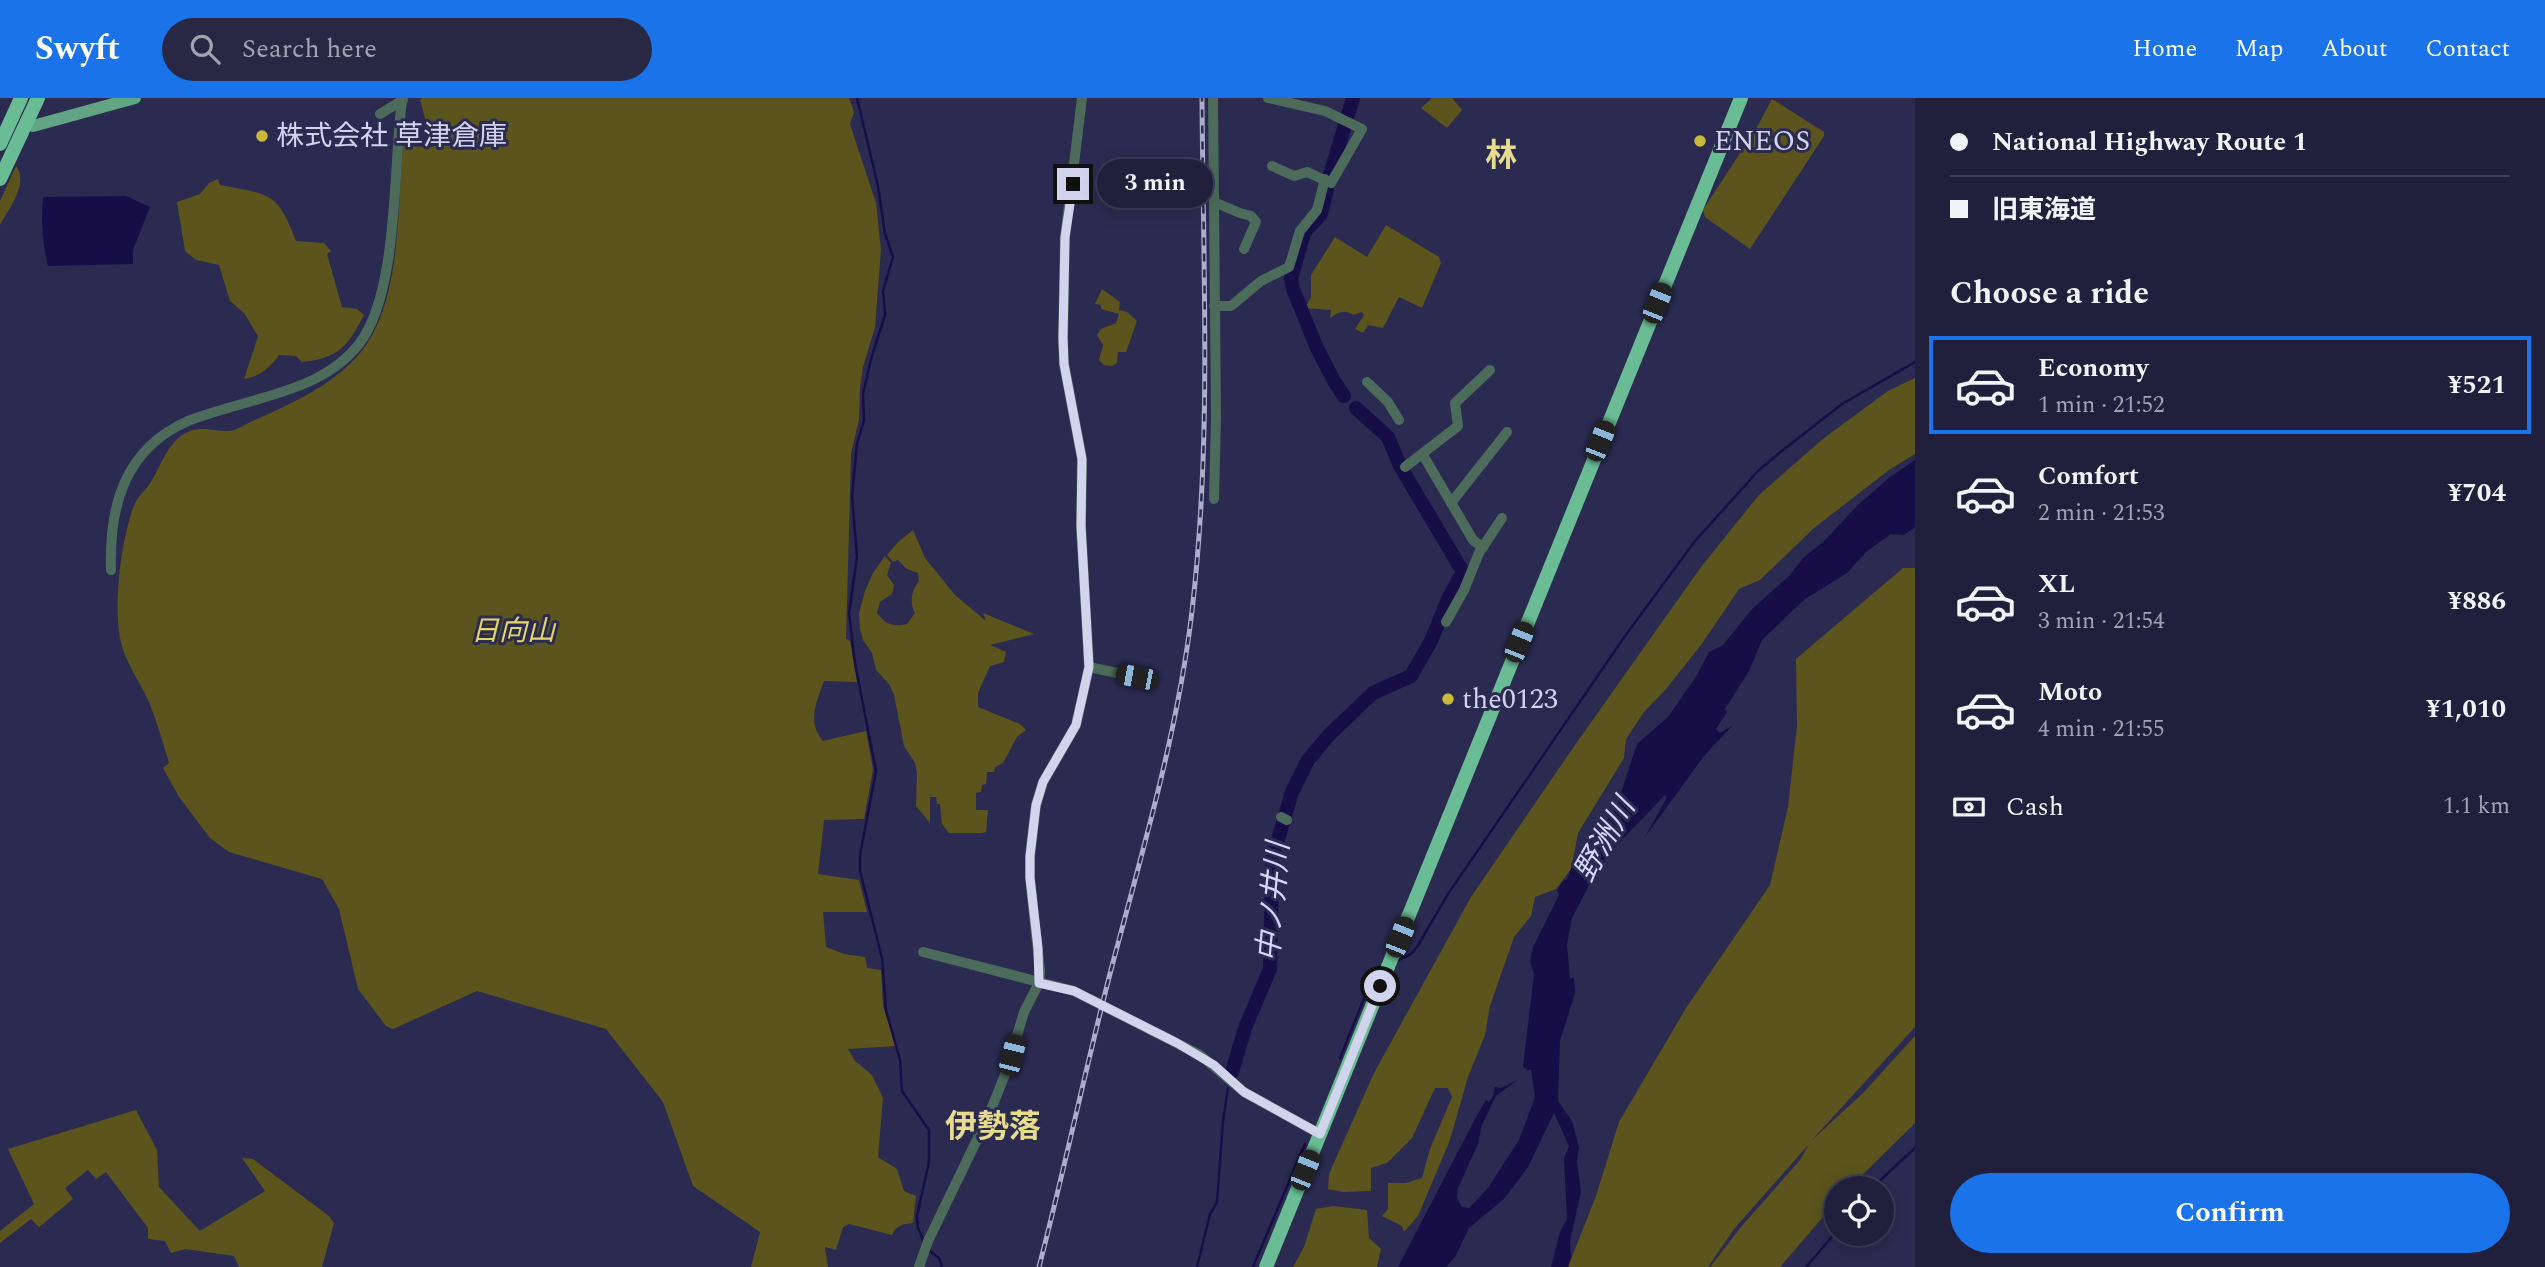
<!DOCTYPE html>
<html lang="en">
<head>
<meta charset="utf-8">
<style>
	:root { --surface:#20203d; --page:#282844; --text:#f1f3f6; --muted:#a2a3b0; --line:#3d3e57; --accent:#1a73e8 }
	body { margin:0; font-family:Spectral,"Noto Sans JP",serif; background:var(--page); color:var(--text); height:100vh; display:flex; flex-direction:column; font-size:26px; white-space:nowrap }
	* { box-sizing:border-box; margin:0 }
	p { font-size:23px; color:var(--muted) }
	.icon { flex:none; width:38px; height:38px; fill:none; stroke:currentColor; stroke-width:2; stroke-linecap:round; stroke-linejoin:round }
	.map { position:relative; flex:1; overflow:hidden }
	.drawer { display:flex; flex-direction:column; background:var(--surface); width:630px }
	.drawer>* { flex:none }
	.top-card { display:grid; align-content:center; height:154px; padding:0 35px; background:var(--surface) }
	.controls { position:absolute; left:1824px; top:1078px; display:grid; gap:14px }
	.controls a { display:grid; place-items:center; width:70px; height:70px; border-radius:50%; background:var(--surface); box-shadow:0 4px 18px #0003,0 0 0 2px var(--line); font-size:35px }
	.end { position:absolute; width:32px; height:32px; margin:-16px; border:9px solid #d1d4ec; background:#111; box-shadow:0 0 0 4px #111 }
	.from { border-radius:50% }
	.bubble { position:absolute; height:49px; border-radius:24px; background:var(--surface); box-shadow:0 4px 18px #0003,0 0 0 2px var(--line); font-size:23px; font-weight:700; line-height:49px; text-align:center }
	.car { position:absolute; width:21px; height:42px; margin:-21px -10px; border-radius:9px; box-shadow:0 0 5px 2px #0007; background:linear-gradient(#222 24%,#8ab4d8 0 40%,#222 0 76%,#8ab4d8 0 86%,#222 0) }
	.top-card b { display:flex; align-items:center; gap:24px; height:66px; font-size:26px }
	.top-card b+b { border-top:2px solid var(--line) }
	.top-card i { width:18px; height:18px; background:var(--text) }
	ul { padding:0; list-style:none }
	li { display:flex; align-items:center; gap:21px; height:98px; margin:0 14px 10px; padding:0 21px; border:4px solid transparent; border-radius:0px }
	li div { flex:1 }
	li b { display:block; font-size:26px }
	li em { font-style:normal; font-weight:700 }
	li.on { border-color:var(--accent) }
	li>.icon { width:63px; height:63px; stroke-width:1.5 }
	h2 { padding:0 35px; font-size:32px; line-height:84px }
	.pay { display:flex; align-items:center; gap:18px; height:77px; padding:0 35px; font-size:26px }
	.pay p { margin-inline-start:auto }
	.button { display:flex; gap:14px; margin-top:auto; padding:14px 35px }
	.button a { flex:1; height:80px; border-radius:42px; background:var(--accent); color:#fff; font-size:28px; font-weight:700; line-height:80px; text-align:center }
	header { display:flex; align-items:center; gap:42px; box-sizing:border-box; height:98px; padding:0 35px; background:var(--accent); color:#fff }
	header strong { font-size:33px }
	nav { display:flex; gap:38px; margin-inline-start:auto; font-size:24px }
	.search { width:490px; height:63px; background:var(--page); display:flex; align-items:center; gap:18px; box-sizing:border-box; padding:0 24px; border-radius:38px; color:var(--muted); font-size:26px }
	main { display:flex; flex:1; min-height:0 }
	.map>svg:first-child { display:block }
	.green { fill:#5b541c }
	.water { fill:#170e48 }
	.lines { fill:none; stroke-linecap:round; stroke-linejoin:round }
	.stream { stroke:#170e48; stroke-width:2.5 }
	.river { stroke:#170e48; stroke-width:14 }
	.minor { stroke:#4c6b5b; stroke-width:10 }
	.major { stroke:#62a584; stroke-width:12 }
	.highway { stroke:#69bc94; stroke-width:14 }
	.rail-casing { stroke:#acaec9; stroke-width:5 }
	.rail { stroke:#2b2b51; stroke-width:2.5; stroke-dasharray:8; stroke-linecap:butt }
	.route { stroke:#d1d4ec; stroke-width:9 }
	.poi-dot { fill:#cbba39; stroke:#2b2b51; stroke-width:2.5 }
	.labels { text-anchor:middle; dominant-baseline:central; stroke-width:6; stroke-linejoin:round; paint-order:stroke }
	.poi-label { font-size:28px; fill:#d1d4ec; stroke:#2b2b51; text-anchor:start }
	.park-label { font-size:28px; font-style:italic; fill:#e4d568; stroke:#2b2b51 }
	.water-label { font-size:30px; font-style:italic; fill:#d3d6fc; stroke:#2b2b51 }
	.quarter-label { font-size:32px; font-weight:bold; fill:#e7dc8d; stroke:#2b2b51 }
</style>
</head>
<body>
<header>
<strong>Swyft</strong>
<div class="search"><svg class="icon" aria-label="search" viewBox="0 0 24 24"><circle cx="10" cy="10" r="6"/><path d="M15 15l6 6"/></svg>Search here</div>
<nav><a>Home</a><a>Map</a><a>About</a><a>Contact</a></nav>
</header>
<main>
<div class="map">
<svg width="1915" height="1169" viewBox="0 0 1915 1169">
	<rect width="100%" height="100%" fill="#2b2b51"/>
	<!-- green -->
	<g class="green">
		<path d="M422 0H849L854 14 850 26 876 105 881 152 875 229 863 269 860 289 859 321 851 356 846 541 850 543 857 584 824 583C816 605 807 624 823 643L866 633 873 672 864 721 824 722 818 776 859 782 867 814H823L826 849 844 856 865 859 867 870 881 872 883 908 896 948 848 951 855 963 872 977 883 1000 878 1059 897 1071 904 1093 916 1098 913 1125C903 1126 896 1127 892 1137L849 1126 843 1129 836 1152 825 1149 828 1169H751L760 1134 693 1088 663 1004 606 931 477 893 393 931 386 928 358 891 339 811 322 781 229 754 210 740 179 699 163 670 169 665C163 645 157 624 149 604 141 587 130 570 123 552 111 516 121 439 135 405 139 397 146 392 151 384 162 366 169 339 193 332 207 329 217 334 230 333 238 332 247 325 255 322 293 305 339 284 364 250 402 198 397 110 403 48L433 49 420 2Z"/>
		<path d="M1432 0H1452L1462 12 1447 30 1421 10Z"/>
		<path d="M1772 1 1824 34V38L1750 151 1705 119 1703 112 1757 29Z"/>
		<path d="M16 68C29 85 9 111 0 127V103Z"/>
		<path d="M218 81 220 87C270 97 277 93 296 143L324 145 331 153 327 156 342 209 357 211 364 217C347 249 339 260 302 264L296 258 279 257C270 270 259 279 244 281L258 238 244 215 230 203 219 167 196 162 185 153 177 104 200 96 209 85Z"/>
		<path d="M1386 127 1439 159 1441 165 1422 210 1399 199 1383 230 1368 227 1363 235 1355 231 1364 217 1362 214 1353 217C1345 211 1338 214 1330 220L1331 212 1305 210 1311 199V177L1335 139 1367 159Z"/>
		<path d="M1102 191 1120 204 1119 212 1127 214 1137 223 1126 254H1118L1117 265 1112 268 1104 267 1099 262 1103 247 1097 237 1101 231 1116 225 1119 216 1101 211V207L1095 206Z"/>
		<path d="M1915 280V356L1889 372 1814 430 1760 482 1739 491 1701 547 1666 591 1644 614 1626 641 1624 660 1578 735 1571 771 1556 791 1535 799 1531 818 1514 839 1490 908 1485 937 1468 979 1450 1042 1418 1118 1404 1134 1402 1128 1382 1118 1388 1111V1085H1406L1422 1080 1430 1051 1452 999 1448 990H1435L1412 1040 1387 1065 1371 1070V1093L1343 1094 1328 1091 1329 1076 1374 975 1471 799 1575 647 1701 469 1759 397 1824 340 1888 293Z"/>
		<path d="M913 432 925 460 955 497 986 523 983 515 1034 536 990 547 1006 554 1004 564 990 568 978 595V609L1020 626 1026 632 1017 639 1003 665 995 669 994 674H987L986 686 982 687 981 694 976 695V712H988L986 734 982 735H949L942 726 940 706H937L936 699H930V725L916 708 917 675 915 665 904 648 894 597 889 586 876 572 872 555 863 542 860 531 859 515 865 493 873 475 885 458 891 465 887 477 894 487 892 496 880 504 877 515C886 527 893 529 907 526L915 515C909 505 912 491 919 483L918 475 907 471 898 462 893 464 887 457 898 444Z"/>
		<path d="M1903 470H1915V929L1811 1043 1863 995 1915 938V1025L1849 1090H1836V1104L1780 1169H1710L1741 1129 1800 1062 1809 1046 1734 1131 1708 1169H1568L1596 1098 1619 1024 1686 910 1770 787 1788 709 1797 628 1796 561Z"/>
		<path d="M136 1012 157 1052 159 1089 200 1133 265 1093 242 1060 253 1061 329 1118 334 1125 322 1169H239L234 1158 185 1151 171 1155 165 1143 148 1141V1130L106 1074 96 1081 88 1072 65 1090 73 1101 39 1129 31 1121 0 1145V1133L34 1106 8 1051Z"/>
		<path d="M1334 1108 1367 1112 1369 1140 1381 1151 1377 1169H1293L1304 1149 1316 1111Z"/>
	</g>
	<!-- water -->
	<g class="water">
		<path d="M126 98 150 109 133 152V166L48 168C42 146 41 122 43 99Z"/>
		<path d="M1915 362V429L1904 437 1891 436 1867 453 1847 475 1805 501 1762 542 1749 573 1725 611 1727 614 1716 631 1720 635 1733 627 1704 658 1645 739 1667 699 1665 697 1613 751 1596 774 1572 820 1567 846 1570 881 1574 879 1575 895 1560 943 1558 1003 1572 1023 1579 1049 1577 1063 1581 1094 1570 1143 1571 1159 1568 1169H1551L1560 1134 1567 1121 1564 1060 1569 1048 1554 1015 1528 1069 1504 1101 1469 1130 1455 1159 1446 1169H1398L1475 1021 1486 1002 1489 1004 1493 998 1495 989 1501 990 1519 981 1496 998 1482 1027 1478 1046 1458 1090 1457 1100 1462 1109 1469 1110 1488 1090 1519 1042 1535 999 1531 972H1527L1523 968 1534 876 1530 863 1533 849 1559 797 1557 793 1562 784 1567 781 1574 763 1601 732 1617 707 1637 646 1668 619 1697 577 1709 554 1723 547 1752 511 1789 478 1803 460 1824 443 1859 406 1890 379Z"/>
	</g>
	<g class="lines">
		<!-- stream -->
		<g class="stream">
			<path d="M857 0 878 88 885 136 893 159 883 193 885 217 871 261 863 296 864 322 857 346 852 398 857 459 849 515 855 565 876 673 860 757V773L882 860 886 912 900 962 902 993 929 1032V1064L917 1118 918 1130 923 1142"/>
			<path d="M1398 862 1411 856 1417 849 1448 796 1625 538 1695 443 1759 372 1783 352 1842 306 1915 264"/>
			<path d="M1340 960 1376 871 1379 868"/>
			<path d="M1872 1090 1915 1050"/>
			<path d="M930 1153 939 1160 942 1169"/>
			<path d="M1197 1169 1210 1116 1217 1104 1223 1023 1228 990"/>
			<path d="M1253 1169 1305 1046"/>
			<path d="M1806 1169 1836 1134"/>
		</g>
		<!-- river -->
		<g class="river">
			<path d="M1330 77 1353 0"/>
			<path d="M1327 91 1321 116 1304 135 1291 181 1293 191 1316 248 1334 283 1344 298"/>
			<path d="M1232 974 1245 930 1270 871 1272 762 1292 694 1308 662 1329 637 1373 595 1411 578 1431 543 1449 499 1463 474 1400 368 1388 339 1356 310"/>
		</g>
		<!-- minor -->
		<g class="minor">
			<path d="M1213 0 1216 319 1214 401"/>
			<path d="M1268 0 1325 13 1362 31 1331 85 1307 74 1294 78 1272 68"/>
			<path d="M380 16 403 2"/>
			<path d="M1214 104 1240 115 1251 118 1256 124 1244 151"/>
			<path d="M1214 208H1231L1261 183 1289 169 1300 133 1317 112 1325 81"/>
			<path d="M1367 284 1388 304 1399 322"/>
			<path d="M1423 357 1473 442 1483 450"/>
			<path d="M1405 369 1458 328 1455 305 1490 272"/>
			<path d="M1451 405 1507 334"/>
			<path d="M111 472C109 409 124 351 188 323 211 314 236 308 259 301 297 290 334 278 359 246 399 195 393 67 402 3"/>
			<path d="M1446 524 1464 492 1479 455 1502 420"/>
			<path d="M1089 569 1136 579"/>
			<path d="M1281 719 1287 722"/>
			<path d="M923 854 1074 893 1200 957 1244 994 1320 1036"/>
			<path d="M919 1169 928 1143 988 1019 1006 974 1024 914 1039 885 1040 873 1030 780V758L1036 707 1043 684 1076 627 1089 569 1081 428 1082 361 1064 266 1063 240 1065 139 1082 0"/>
		</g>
		<!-- major -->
		<path class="major" d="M33 28 135 0"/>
		<!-- highway -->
		<g class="highway">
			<path d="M0 46 21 0"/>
			<path d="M0 81 38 0"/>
			<path d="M1266 1169 1741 0"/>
		</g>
		<!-- rail casing -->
		<g class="rail-casing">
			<path id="rail" d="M1039 1169C1065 1069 1086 968 1112 868 1143 751 1178 633 1192 513 1212 343 1203 171 1202 0"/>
		</g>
		<!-- rail -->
		<use href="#rail" class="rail"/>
	</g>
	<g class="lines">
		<!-- route -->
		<path class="route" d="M1073 86 1065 139 1063 240 1064 266 1082 361 1081 428 1089 569 1076 627 1043 684 1036 707 1030 758V780L1038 850 1039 885 1074 893 1177 945 1214 967 1244 994 1320 1036 1380 888"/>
	</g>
	<!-- markers -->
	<g class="poi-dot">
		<circle cx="262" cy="38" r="7"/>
		<circle cx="1700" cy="43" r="7"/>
		<circle cx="1448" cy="601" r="7"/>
	</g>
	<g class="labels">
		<!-- poi labels -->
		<g class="poi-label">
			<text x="276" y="38">株式会社 草津倉庫</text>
			<text x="1714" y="43">ENEOS</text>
			<text x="1462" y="601">the0123</text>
		</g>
		<!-- park labels -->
		<g class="park-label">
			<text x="513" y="533">日向山</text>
		</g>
		<!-- water labels -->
		<g class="water-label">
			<text transform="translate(1605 742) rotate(-60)">野洲川</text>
			<text transform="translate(1274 804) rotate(-85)">中ノ井川</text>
		</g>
		<!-- quarter labels -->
		<g class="quarter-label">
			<text x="1501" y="58">林</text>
			<text x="993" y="1029">伊勢落</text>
		</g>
	</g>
</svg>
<div class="controls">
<a><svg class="icon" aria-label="locate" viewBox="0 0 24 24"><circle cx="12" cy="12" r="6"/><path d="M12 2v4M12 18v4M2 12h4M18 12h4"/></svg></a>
</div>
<i class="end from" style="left:1380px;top:888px"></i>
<i class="end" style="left:1073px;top:86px"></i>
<div class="bubble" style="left:1097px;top:61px;width:116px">3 min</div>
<i class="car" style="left:1657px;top:205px;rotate:22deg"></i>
<i class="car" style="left:1600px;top:343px;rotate:22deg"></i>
<i class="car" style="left:1519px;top:544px;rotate:22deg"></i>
<i class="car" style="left:1136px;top:579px;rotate:281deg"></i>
<i class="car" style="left:1400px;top:839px;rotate:22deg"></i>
<i class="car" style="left:1012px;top:957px;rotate:14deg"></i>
<i class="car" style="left:1305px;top:1072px;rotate:22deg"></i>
</div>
<section class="drawer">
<div class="top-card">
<b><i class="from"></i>National Highway Route 1</b>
<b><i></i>旧東海道</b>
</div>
<h2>Choose a ride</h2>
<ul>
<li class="on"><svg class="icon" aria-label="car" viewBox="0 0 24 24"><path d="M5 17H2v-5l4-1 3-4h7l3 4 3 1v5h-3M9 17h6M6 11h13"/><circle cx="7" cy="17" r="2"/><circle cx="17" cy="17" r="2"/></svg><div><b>Economy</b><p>1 min · 21:52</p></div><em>¥521</em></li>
<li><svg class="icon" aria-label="car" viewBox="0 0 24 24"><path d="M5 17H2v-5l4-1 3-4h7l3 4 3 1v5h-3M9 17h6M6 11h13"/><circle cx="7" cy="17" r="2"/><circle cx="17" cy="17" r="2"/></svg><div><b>Comfort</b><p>2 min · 21:53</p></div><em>¥704</em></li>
<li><svg class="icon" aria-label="car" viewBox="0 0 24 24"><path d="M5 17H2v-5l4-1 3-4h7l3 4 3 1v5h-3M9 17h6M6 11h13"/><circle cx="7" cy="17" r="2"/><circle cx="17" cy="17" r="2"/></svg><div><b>XL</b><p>3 min · 21:54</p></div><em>¥886</em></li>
<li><svg class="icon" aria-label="car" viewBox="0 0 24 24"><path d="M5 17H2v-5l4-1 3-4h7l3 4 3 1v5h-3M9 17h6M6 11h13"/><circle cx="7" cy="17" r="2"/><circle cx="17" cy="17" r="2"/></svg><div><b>Moto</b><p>4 min · 21:55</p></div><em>¥1,010</em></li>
</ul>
<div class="pay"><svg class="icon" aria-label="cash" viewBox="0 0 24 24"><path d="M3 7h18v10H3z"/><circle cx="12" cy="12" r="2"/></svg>Cash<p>1.1 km</p></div>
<div class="button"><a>Confirm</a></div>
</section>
</main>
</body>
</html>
